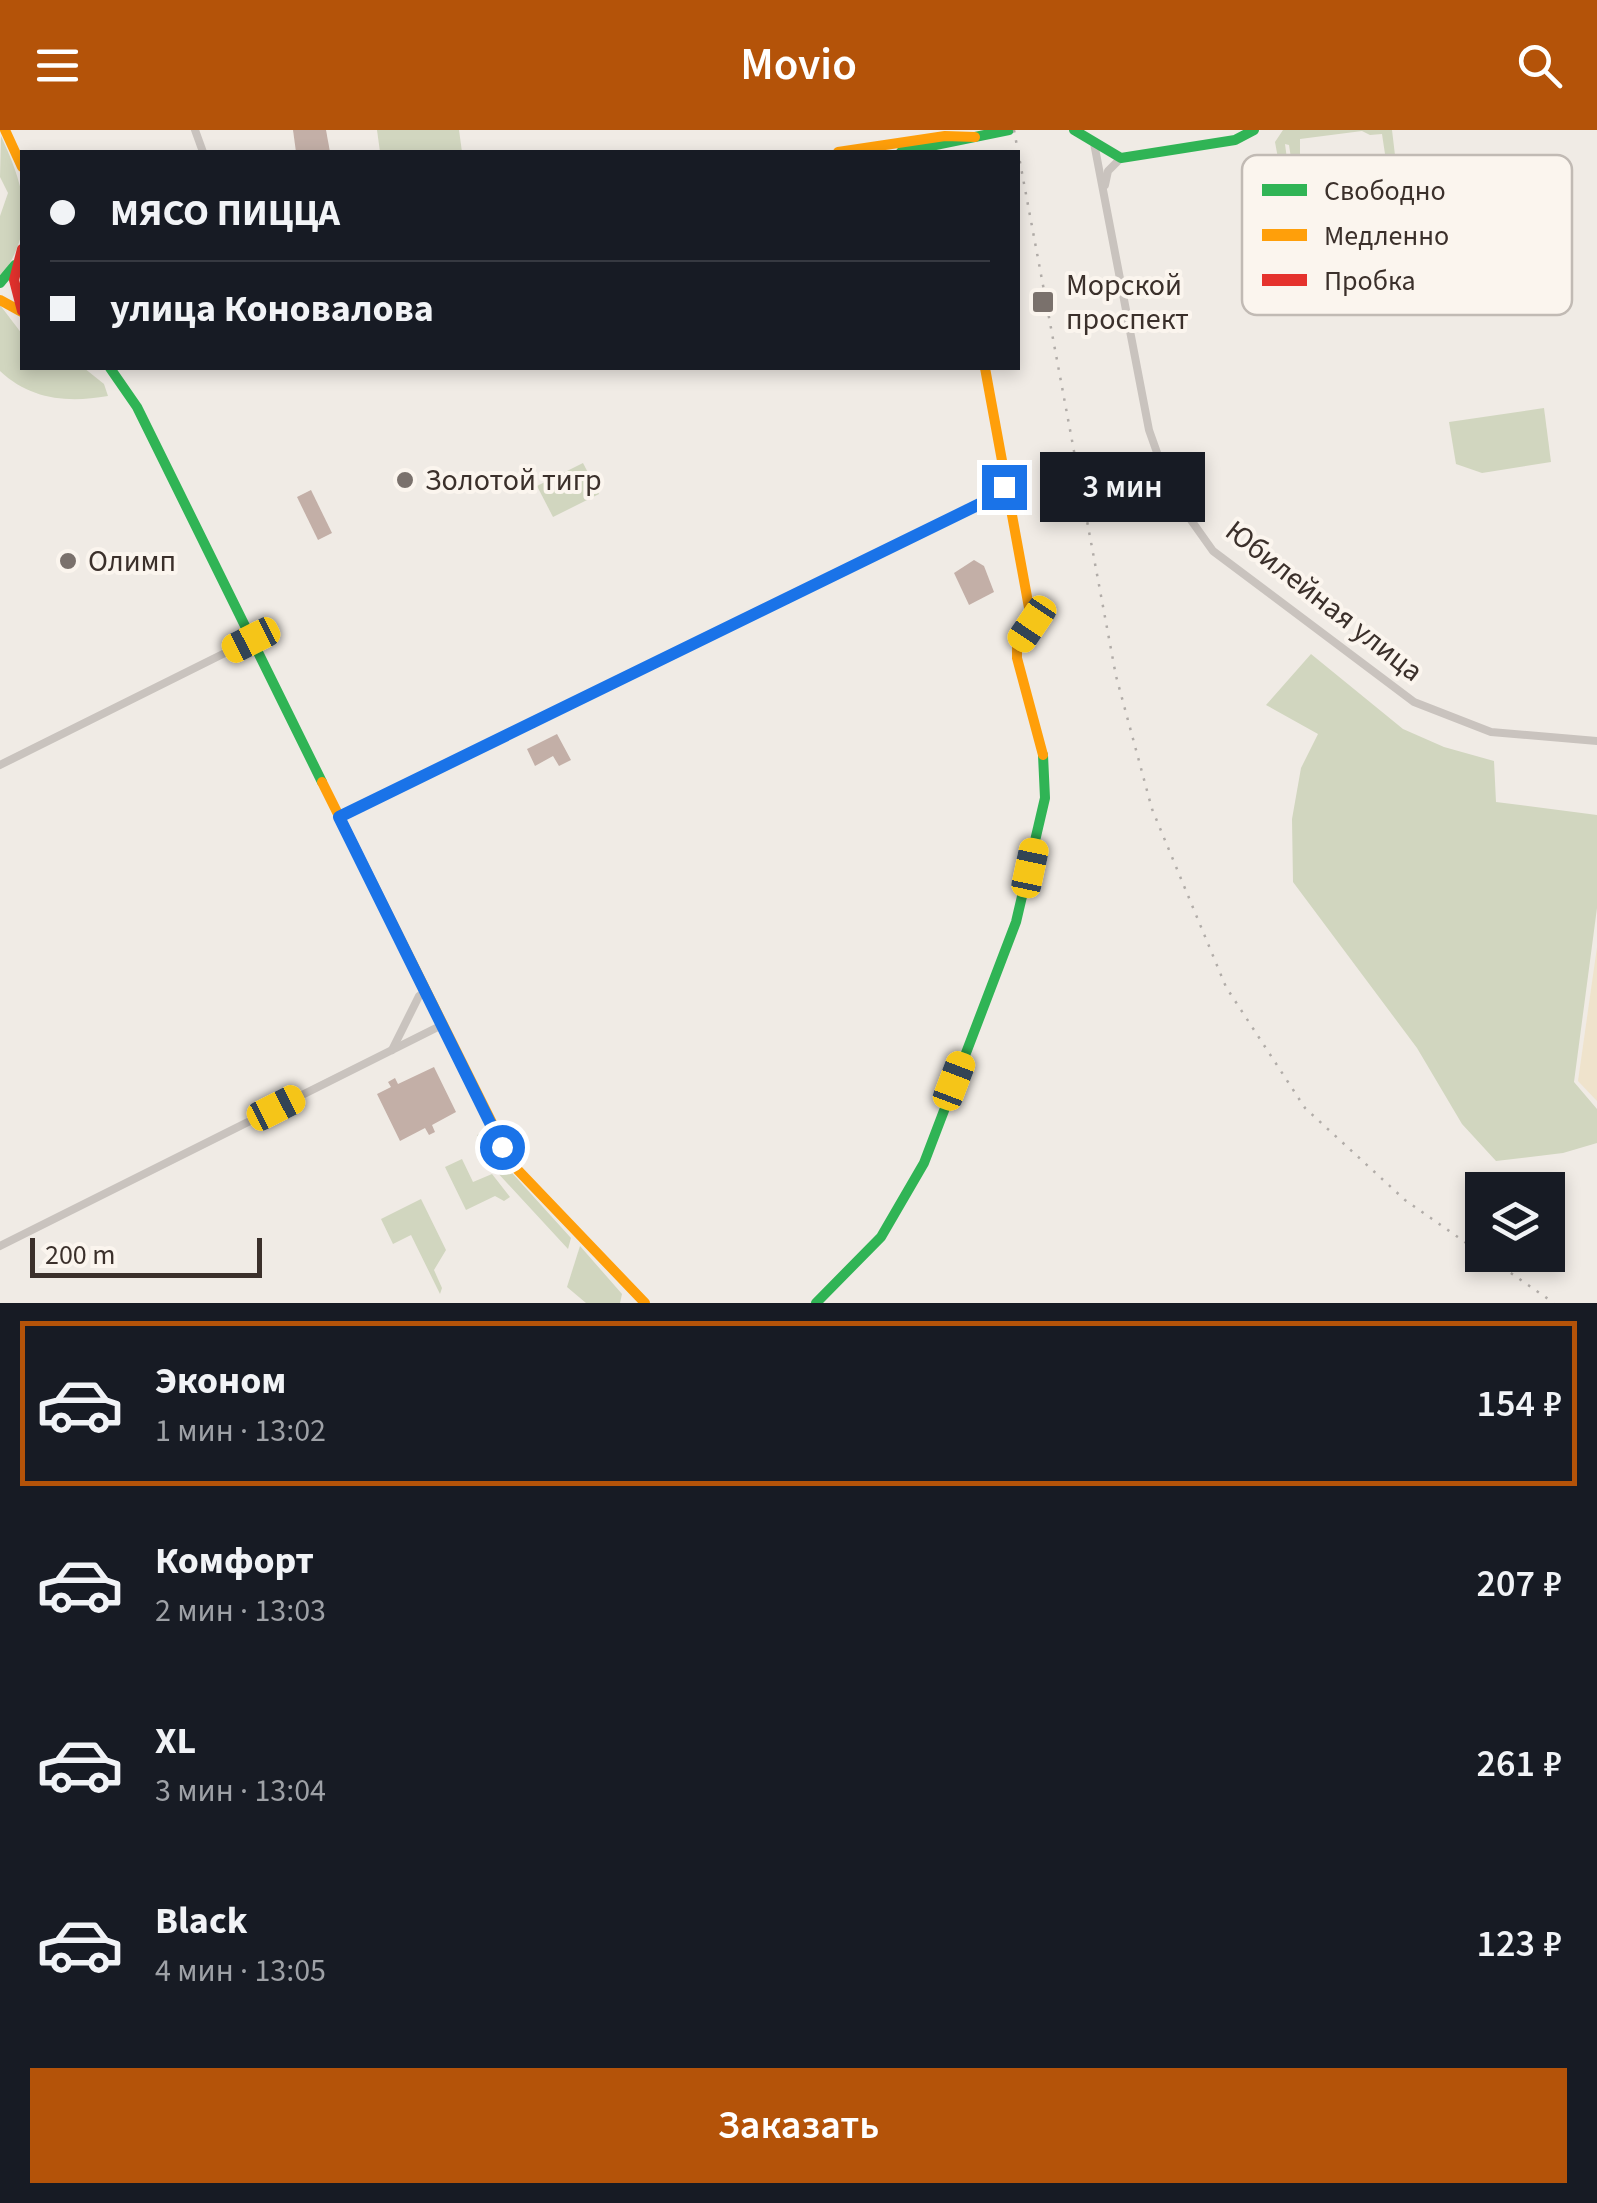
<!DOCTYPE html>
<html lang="ru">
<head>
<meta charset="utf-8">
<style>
	:root { --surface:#171b24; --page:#242831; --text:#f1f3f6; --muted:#9ea1a6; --line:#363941; --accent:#b45309 }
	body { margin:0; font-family:"Source Sans 3",sans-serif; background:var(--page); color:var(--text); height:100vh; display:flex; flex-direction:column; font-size:38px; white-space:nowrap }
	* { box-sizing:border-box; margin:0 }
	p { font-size:32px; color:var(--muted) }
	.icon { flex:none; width:55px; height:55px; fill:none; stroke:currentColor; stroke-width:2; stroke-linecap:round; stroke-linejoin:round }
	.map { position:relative; height:1173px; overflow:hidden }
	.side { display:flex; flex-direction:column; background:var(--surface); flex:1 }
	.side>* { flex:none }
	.banner { position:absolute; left:20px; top:20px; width:1000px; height:220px; border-radius:0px; box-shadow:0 5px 15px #0003; display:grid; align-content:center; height:220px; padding:0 30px; background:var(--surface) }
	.tools { position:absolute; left:1465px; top:1042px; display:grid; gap:20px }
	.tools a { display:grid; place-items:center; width:100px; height:100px; border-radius:0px; background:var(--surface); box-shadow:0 5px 15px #0003; font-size:50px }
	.scale { position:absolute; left:30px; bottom:25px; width:232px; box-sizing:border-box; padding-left:10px; border:5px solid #3b302b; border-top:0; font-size:28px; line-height:35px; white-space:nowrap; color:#3b302b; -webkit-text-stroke:8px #fbf5ee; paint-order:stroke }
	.end { position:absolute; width:45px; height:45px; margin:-22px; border:12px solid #1a73e8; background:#fff; box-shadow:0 0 0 5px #fff }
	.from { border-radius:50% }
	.bubble { position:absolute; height:70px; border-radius:0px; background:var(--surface); box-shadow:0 5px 15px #0003; font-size:32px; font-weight:600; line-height:70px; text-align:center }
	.car { position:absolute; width:30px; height:60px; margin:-30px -15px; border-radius:12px; box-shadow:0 0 8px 2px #0007; background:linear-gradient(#f5c518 24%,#345 0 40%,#f5c518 0 76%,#345 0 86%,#f5c518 0) }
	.banner b { display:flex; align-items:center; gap:35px; height:95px; font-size:38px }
	.banner b+b { border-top:2px solid var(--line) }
	.banner i { width:25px; height:25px; background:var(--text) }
	ul { padding:18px 0 0; list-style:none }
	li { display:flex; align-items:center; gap:30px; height:165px; margin:0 20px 15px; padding:0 10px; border:5px solid transparent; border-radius:0px }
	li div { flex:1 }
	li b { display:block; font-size:38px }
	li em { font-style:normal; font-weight:600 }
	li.on { border-color:var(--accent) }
	li>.icon { width:90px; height:90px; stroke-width:1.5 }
	.cta { display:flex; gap:20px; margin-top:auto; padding:20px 30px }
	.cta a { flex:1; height:115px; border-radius:0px; background:var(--accent); color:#fff; font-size:40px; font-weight:600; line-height:115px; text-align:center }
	header { display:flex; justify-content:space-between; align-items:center; height:130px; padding:0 30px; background:var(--accent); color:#fff; font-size:45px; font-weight:600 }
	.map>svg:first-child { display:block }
	.green { fill:#d1d6bf }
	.sand { fill:#efe3cc }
	.building { fill:#c3afa7 }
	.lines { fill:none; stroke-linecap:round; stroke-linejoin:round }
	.street { stroke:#c9c3be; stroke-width:8 }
	.fast { stroke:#30b455; stroke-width:10 }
	.slow { stroke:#ff9f0a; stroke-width:10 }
	.jam { stroke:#e5322d; stroke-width:10 }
	.rail { stroke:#b1aca8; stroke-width:2.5; stroke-dasharray:2.5 8; stroke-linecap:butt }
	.route { stroke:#1a73e8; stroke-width:12 }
	.poi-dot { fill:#7a716c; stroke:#fbf5ee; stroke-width:4 }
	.labels { text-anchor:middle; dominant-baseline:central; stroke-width:8; stroke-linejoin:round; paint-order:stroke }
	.poi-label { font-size:30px; fill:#3b302b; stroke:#fbf5ee; text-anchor:start }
	.street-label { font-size:30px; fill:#3b302b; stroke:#fbf5ee }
	.key { fill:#fbf5ee; stroke:#c1bab4; stroke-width:2.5 }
	.key-label { font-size:28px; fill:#3b302b }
</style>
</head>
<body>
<header><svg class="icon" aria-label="menu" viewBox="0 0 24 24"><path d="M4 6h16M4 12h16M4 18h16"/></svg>Movio<svg class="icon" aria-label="search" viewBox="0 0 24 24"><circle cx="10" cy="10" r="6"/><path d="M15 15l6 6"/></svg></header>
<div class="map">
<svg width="1597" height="1173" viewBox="0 0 1597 1173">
	<rect width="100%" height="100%" fill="#f0ebe5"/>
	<!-- green -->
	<g class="green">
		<path d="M377 0H459L462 22H380Z"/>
		<path d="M1283 0H1392L1404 101 1397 104 1382 4 1370 5 1362 1 1300 9V45L1314 44 1318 48 1300 54 1294 48 1289 15 1285 14 1290 52 1286 55 1282 50 1275 12Z"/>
		<path d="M1 6C25 58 37 98 0 148V86L8 63 0 47Z"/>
		<path d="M0 175 22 204V238H84L104 254 108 266C68 273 31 270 0 241Z"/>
		<path d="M1544 278 1551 332 1482 343 1456 334 1449 292Z"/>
		<path d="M583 333 599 364 553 387 537 356Z"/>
		<path d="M1311 524 1403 599 1444 617 1494 631 1496 672 1597 685V778L1574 952 1597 979V1013L1563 1023 1496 1031 1462 994 1417 918 1293 752 1292 689 1301 638 1318 604 1266 575Z"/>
		<path d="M484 1002 504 1034 571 1108 568 1119 495 1040 477 1005Z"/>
		<path d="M462 1029 473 1052 492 1044 510 1067 504 1071 495 1066 466 1080 445 1037Z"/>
		<path d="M421 1069 446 1120 434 1140 442 1158 440 1164 411 1105 393 1114 381 1089Z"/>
		<path d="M580 1116 622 1164 620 1173H586L567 1157Z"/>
	</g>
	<!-- sand -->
	<path class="sand" d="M1597 817V971L1578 951Z"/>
	<!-- building -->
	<g class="building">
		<path d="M293 0H326L330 22H296Z"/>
		<path d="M311 360 332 403 318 410 297 367Z"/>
		<path d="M974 430 984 436 994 462 969 475 954 443Z"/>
		<path d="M557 604 571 630 559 636 553 626 535 636 527 619Z"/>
		<path d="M434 937 456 982 432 995 435 1002 429 1005 425 998 400 1011 377 964 391 957 388 952 395 948 398 954Z"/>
	</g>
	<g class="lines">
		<!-- street -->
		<g class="street">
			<path d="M195 0 203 22"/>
			<path d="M1094 13 1149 300 1171 362 1213 421 1414 572 1491 602 1597 611"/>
			<path d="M1105 55 1108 41 1121 28"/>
			<path d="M0 635 251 510"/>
			<path d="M339 687 991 369 1004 357"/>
			<path d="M392 920 419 866 425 862"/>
			<path d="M0 1116 442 895"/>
		</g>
		<!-- fast -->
		<g class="fast">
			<path d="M1074 0 1121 28 1235 10 1254 0"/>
			<path d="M901 22 1009 0"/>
			<path d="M0 153 15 135"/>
			<path d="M110 238 137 277 322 652"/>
			<path d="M816 1173 881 1107 924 1033 1016 792 1045 668 1043 625"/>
		</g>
		<!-- slow -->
		<g class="slow">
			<path d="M5 0 22 37"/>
			<path d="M838 22 945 6 975 7"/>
			<path d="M0 170 22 182"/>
			<path d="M985 238 1032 494 1017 517V528L1043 625"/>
			<path d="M322 652 513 1035 645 1173"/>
		</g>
		<!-- jam -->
		<path class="jam" d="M22 119 14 150 22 181"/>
		<!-- rail -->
		<g class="rail">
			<path d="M1014 0 1116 546 1152 679 1226 857 1305 978 1405 1070 1482 1124"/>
			<path d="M1485 1125 1554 1173"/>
		</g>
	</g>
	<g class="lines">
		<!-- route -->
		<path class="route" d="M502 1017 339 687 990 369 1004 357"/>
	</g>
	<!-- markers -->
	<g class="poi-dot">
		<rect x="1031" y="160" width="24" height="24" rx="5"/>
		<circle cx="405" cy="350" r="10"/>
		<circle cx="68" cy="431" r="10"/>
	</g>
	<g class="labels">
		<!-- poi labels -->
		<g class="poi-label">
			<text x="1066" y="155">Морской<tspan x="1066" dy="34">проспект</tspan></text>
			<text x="425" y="350">Золотой тигр</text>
			<text x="88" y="431">Олимп</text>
		</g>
		<!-- street labels -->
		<g class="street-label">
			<text transform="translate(1324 471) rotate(38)">Юбилейная улица</text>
		</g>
	</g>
	<!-- legend -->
	<rect x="1242" y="25" width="330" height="160" rx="15" class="key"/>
	<rect x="1262" y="54" width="45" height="12" fill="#30b455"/>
	<rect x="1262" y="99" width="45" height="12" fill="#ff9f0a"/>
	<rect x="1262" y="144" width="45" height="12" fill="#e5322d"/>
	<g class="key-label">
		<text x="1324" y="70">Свободно</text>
		<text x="1324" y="115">Медленно</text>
		<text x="1324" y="160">Пробка</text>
	</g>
</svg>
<div class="tools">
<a><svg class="icon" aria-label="layers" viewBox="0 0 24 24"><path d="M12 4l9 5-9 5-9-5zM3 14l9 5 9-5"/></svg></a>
</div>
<div class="scale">200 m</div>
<i class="end from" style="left:502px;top:1017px"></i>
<i class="end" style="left:1004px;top:357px"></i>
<div class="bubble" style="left:1040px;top:322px;width:165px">3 мин</div>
<i class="car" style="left:1032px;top:494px;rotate:214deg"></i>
<i class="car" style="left:251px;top:510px;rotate:243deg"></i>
<i class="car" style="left:1030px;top:738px;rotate:12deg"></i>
<i class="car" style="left:954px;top:951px;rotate:21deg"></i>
<i class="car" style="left:276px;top:978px;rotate:63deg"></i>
<div class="banner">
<b><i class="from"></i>МЯСО ПИЦЦА</b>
<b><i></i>улица Коновалова</b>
</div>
</div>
<section class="side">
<ul>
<li class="on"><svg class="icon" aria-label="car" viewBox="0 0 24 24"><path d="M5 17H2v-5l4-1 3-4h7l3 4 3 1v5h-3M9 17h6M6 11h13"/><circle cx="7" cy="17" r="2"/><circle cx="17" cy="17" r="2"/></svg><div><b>Эконом</b><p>1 мин · 13:02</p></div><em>154 ₽</em></li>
<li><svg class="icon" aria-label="car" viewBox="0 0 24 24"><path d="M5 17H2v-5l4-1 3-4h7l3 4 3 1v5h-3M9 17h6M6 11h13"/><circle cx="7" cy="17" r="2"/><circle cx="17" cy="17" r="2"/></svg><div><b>Комфорт</b><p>2 мин · 13:03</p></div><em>207 ₽</em></li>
<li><svg class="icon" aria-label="car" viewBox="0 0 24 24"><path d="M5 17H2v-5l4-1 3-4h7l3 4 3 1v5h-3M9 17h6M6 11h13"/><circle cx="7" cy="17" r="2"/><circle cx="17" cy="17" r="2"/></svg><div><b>XL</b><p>3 мин · 13:04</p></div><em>261 ₽</em></li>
<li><svg class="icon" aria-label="car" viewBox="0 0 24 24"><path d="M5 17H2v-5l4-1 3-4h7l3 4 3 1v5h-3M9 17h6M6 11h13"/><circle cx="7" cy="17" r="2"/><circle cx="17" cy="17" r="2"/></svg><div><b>Black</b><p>4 мин · 13:05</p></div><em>123 ₽</em></li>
</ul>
<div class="cta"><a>Заказать</a></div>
</section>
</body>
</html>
